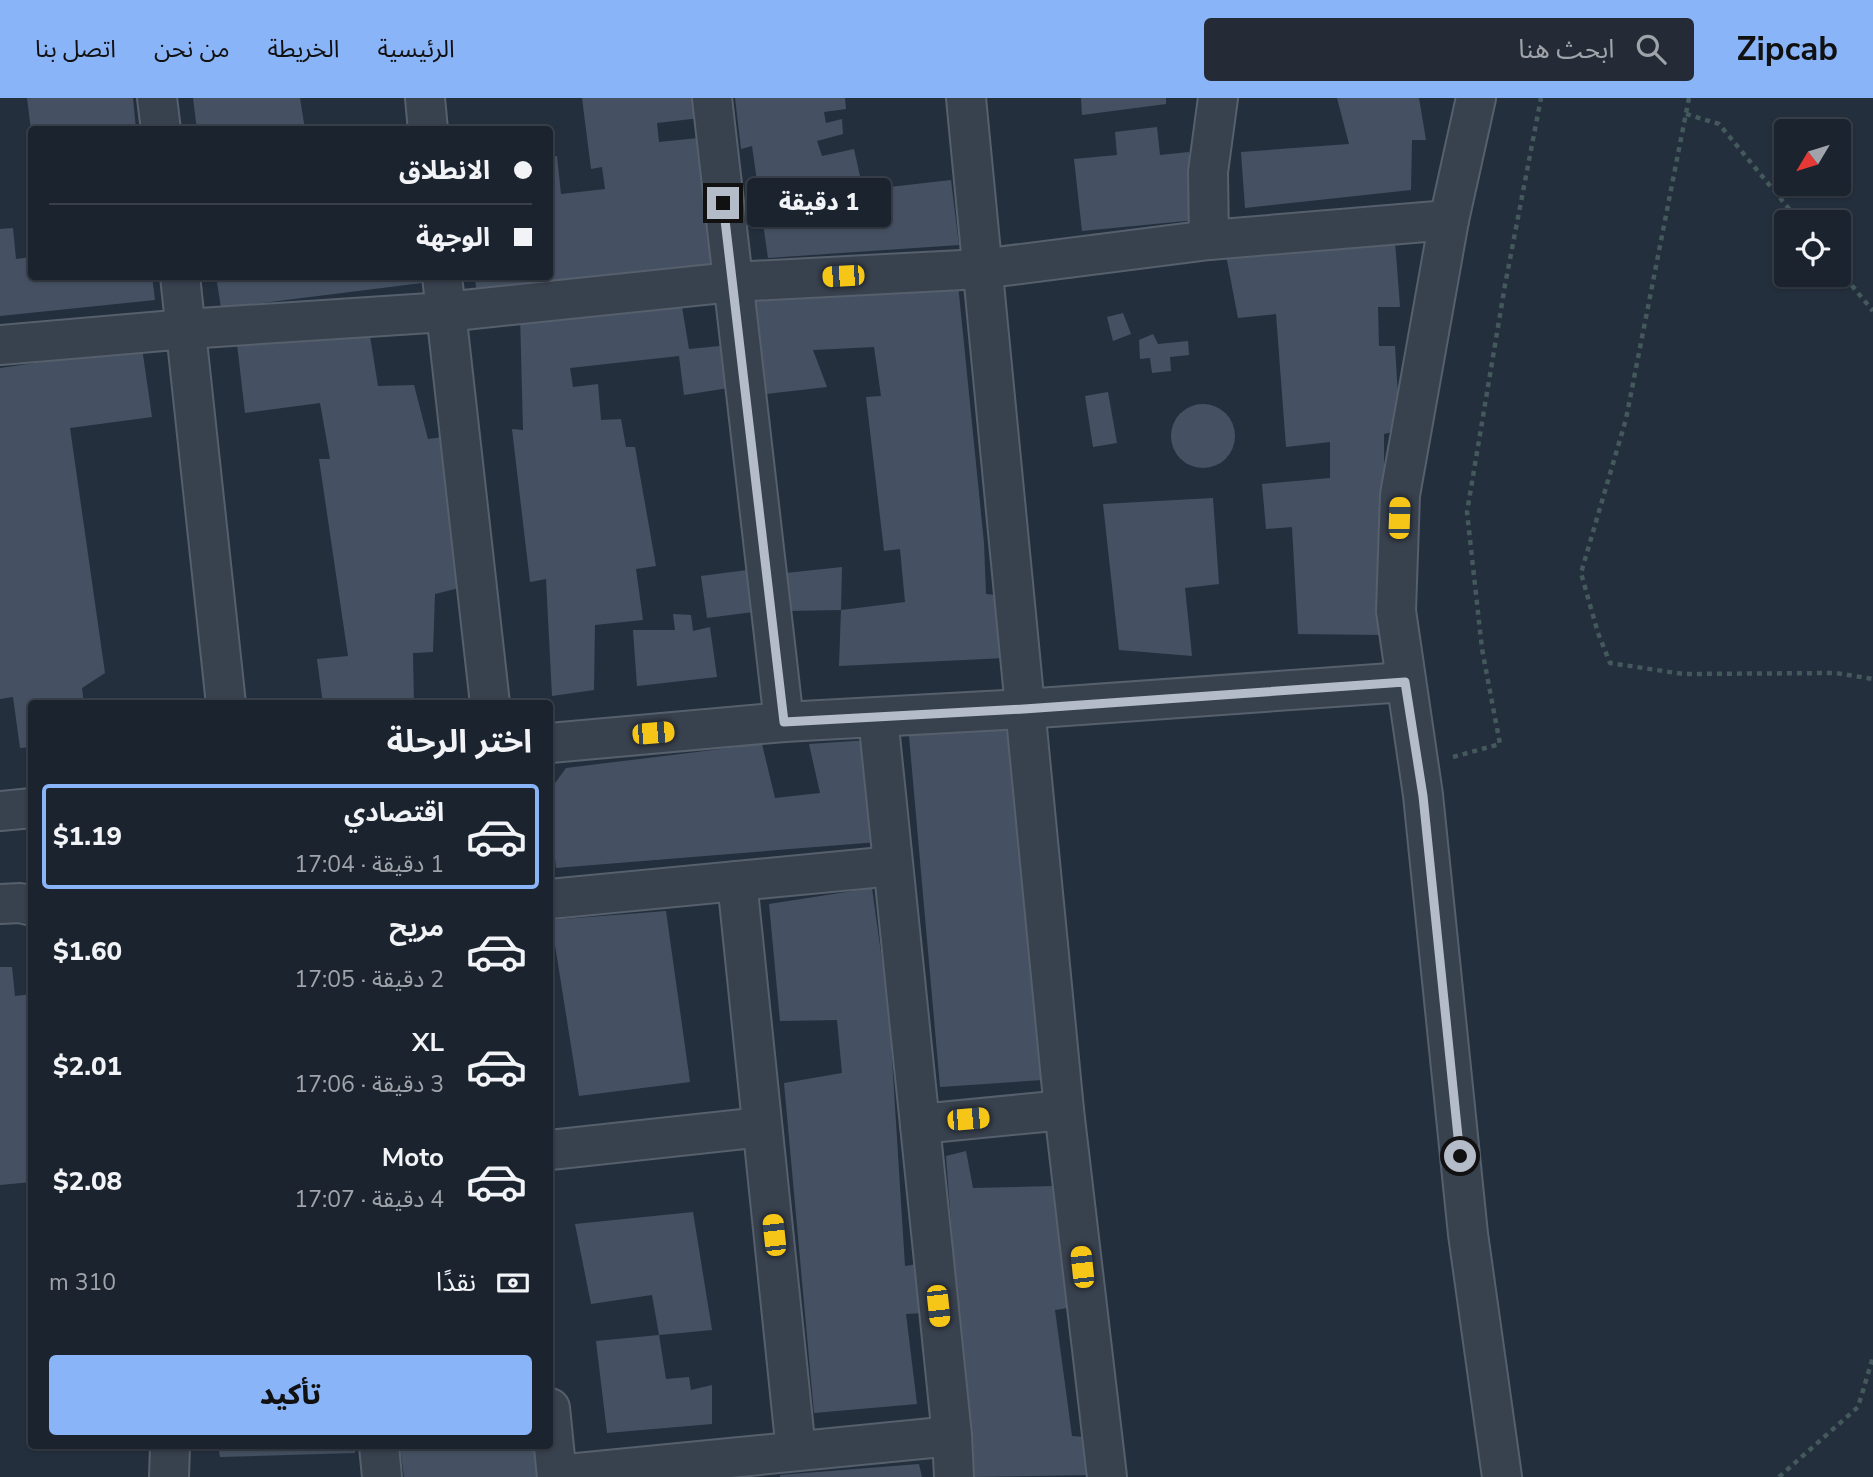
<!DOCTYPE html>
<html lang="ar">
<head>
<meta charset="utf-8">
<style>
	:root { --surface:#1b232e; --page:#242b36; --text:#f1f3f6; --muted:#a0a4aa; --line:#39404a; --accent:#8ab4f8 }
	body { margin:0; font-family:"Nunito Sans","Noto Sans Arabic",sans-serif; background:var(--page); color:var(--text); direction:rtl; height:100vh; display:flex; flex-direction:column; font-size:26px; white-space:nowrap }
	* { box-sizing:border-box; margin:0 }
	p { font-size:23px; color:var(--muted) }
	.icon { flex:none; width:38px; height:38px; fill:none; stroke:currentColor; stroke-width:2; stroke-linecap:round; stroke-linejoin:round }
	.map { position:relative; flex:1; overflow:hidden; direction:ltr }
	.side { position:absolute; left:28px; top:602px; width:525px; height:749px; display:flex; flex-direction:column; background:var(--surface); border-radius:7px; box-shadow:0 2px 5px #0004,0 0 0 2px var(--line); direction:rtl }
	.side>* { flex:none }
	.banner { position:absolute; left:28px; top:28px; width:525px; height:154px; border-radius:7px; box-shadow:0 2px 5px #0004,0 0 0 2px var(--line); direction:rtl; display:grid; align-content:center; height:154px; padding:0 21px; background:var(--surface) }
	.needle { width:46px; rotate:232deg }
	.buttons { position:absolute; left:1774px; top:21px; display:grid; gap:14px }
	.buttons a { display:grid; place-items:center; width:77px; height:77px; border-radius:7px; background:var(--surface); box-shadow:0 2px 5px #0004,0 0 0 2px var(--line); font-size:35px }
	.end { position:absolute; width:32px; height:32px; margin:-16px; border:9px solid #b4bcc9; background:#111; box-shadow:0 0 0 4px #111 }
	.from { border-radius:50% }
	.bubble { position:absolute; height:49px; border-radius:7px; background:var(--surface); box-shadow:0 2px 5px #0004,0 0 0 2px var(--line); font-size:23px; font-weight:800; line-height:49px; text-align:center; direction:rtl }
	.car { position:absolute; width:21px; height:42px; margin:-21px -10px; border-radius:9px; box-shadow:0 0 5px 2px #0007; background:linear-gradient(#f5c518 24%,#345 0 40%,#f5c518 0 76%,#345 0 86%,#f5c518 0) }
	.banner b { display:flex; align-items:center; gap:24px; height:66px; font-size:26px }
	.banner b+b { border-top:2px solid var(--line) }
	.banner i { width:18px; height:18px; background:var(--text) }
	ul { padding:0; list-style:none }
	li { display:flex; align-items:center; gap:21px; height:105px; margin:0 14px 10px; padding:0 7px; border:4px solid transparent; border-radius:7px }
	li div { flex:1 }
	li b { display:block; font-size:26px }
	li em { font-style:normal; font-weight:800 }
	li.on { border-color:var(--accent) }
	li>.icon { width:63px; height:63px; stroke-width:1.5 }
	h2 { padding:0 21px; font-size:32px; line-height:84px }
	.pay { display:flex; align-items:center; gap:18px; height:77px; padding:0 21px; font-size:26px }
	.pay p { margin-inline-start:auto }
	.action { display:flex; gap:14px; margin-top:auto; padding:14px 21px }
	.action a { flex:1; height:80px; border-radius:7px; background:var(--accent); color:#111; font-size:28px; font-weight:800; line-height:80px; text-align:center }
	header { display:flex; align-items:center; gap:42px; box-sizing:border-box; height:98px; padding:0 35px; background:var(--accent); color:#111 }
	header strong { font-size:33px }
	nav { display:flex; gap:38px; margin-inline-start:auto; font-size:24px }
	.search { width:490px; height:63px; background:var(--page); display:flex; align-items:center; gap:18px; box-sizing:border-box; padding:0 24px; border-radius:7px; color:var(--muted); font-size:26px }
	.map>svg:first-child { display:block }
	.building { fill:#455162 }
	.lines { fill:none; stroke-linecap:round; stroke-linejoin:round }
	.minor-casing { stroke:#565f6c; stroke-width:42 }
	.path { stroke:#44595c; stroke-width:4.5; stroke-dasharray:5 5; stroke-linecap:butt }
	.minor { stroke:#38414e; stroke-width:38 }
	.route { stroke:#b4bcc9; stroke-width:9 }
</style>
</head>
<body>
<header>
<strong>Zipcab</strong>
<div class="search"><svg class="icon" aria-label="search" viewBox="0 0 24 24"><circle cx="10" cy="10" r="6"/><path d="M15 15l6 6"/></svg>ابحث هنا</div>
<nav><a>الرئيسية</a><a>الخريطة</a><a>من نحن</a><a>اتصل بنا</a></nav>
</header>
<div class="map">
<svg width="1873" height="1379" viewBox="0 0 1873 1379">
	<rect width="100%" height="100%" fill="#242f3e"/>
	<!-- building -->
	<g class="building">
		<path d="M27 0H133L136 32H31Z"/>
		<path d="M193 0H300L305 32H197Z"/>
		<path d="M582 0H698L700 20 657 25 659 44 708 39 723 174 477 201 475 178H550V59L557 58 561 96 605 91 602 69 591 71Z"/>
		<path d="M735 0H845L846 11 824 14 826 25 842 21 843 36 817 43 822 58 854 51 863 92 951 82 959 147 768 160 752 48 741 51Z"/>
		<path d="M1081 0H1166V6L1082 17Z"/>
		<path d="M1337 0H1419L1426 42H1412L1411 92 1245 110 1241 54 1349 46Z"/>
		<path d="M1157 29 1160 57 1189 54 1196 122 1082 133 1074 61 1117 57 1115 34Z"/>
		<path d="M13 130 16 161 32 159V178H152L155 202 0 218V131Z"/>
		<path d="M1395 143 1400 209H1378L1379 248H1395L1400 332 1384 336 1385 537 1298 536 1292 429 1266 431 1262 386 1330 380V344L1286 349 1276 216 1238 220 1226 157Z"/>
		<path d="M216 178H421L422 185 221 210Z"/>
		<path d="M958 186 984 445 986 496 996 497 1005 560 839 568 841 512 905 504 900 451 884 453 866 299 881 298 874 249 813 252 827 289 766 296 754 200Z"/>
		<path d="M681 203 689 251 730 247 735 289 684 297 679 258 570 270 573 289 598 286 601 322 621 321 626 349H635L656 468 636 471 643 522 595 527 594 592 552 598 546 481 530 484 512 331 523 332 520 216Z"/>
		<path d="M1123 215 1131 236 1113 243 1107 219Z"/>
		<path d="M369 232 378 288 414 287 428 341 443 339 463 489 435 496 433 554 413 555 414 606H323L317 561 348 558 319 361H330L320 305 245 315 237 246Z"/>
		<path d="M1153 236 1158 246 1188 243 1189 257 1170 259 1171 273 1152 275 1150 260 1140 261 1139 242Z"/>
		<path d="M142 250 152 319 70 330 105 575 82 590 84 606H32V649L20 650 13 599 0 601V270Z"/>
		<path d="M1108 294 1117 345 1093 349 1085 298Z"/>
		<circle cx="1203" cy="338" r="32"/>
		<path d="M1213 400 1219 486 1185 490 1192 558 1119 552 1103 406Z"/>
		<path d="M842 469 841 512 787 513 786 475Z"/>
		<path d="M755 471 761 513 707 520 701 478Z"/>
		<path d="M673 516 691 517 693 533 710 529 717 579 637 588 633 532H675Z"/>
		<path d="M1014 624 1043 982 940 989 909 638Z"/>
		<path d="M869 642 878 744 556 770 550 716V692L566 670 762 646 775 700 820 695 809 646Z"/>
		<path d="M872 790 889 913 905 1168 918 1166 923 1215 906 1216 917 1306 814 1315 784 985 842 975 837 922 780 923 769 806Z"/>
		<path d="M666 813 690 984 579 998 551 822Z"/>
		<path d="M0 869H12L15 898 32 896V1084L0 1087Z"/>
		<path d="M966 1053 973 1090 1054 1088 1073 1209 1055 1212 1072 1338 1085 1339 1089 1377 970 1379 946 1058Z"/>
		<path d="M693 1114 712 1232 659 1237 652 1197 591 1206 575 1126Z"/>
		<path d="M659 1237 666 1281 689 1279 691 1292 712 1287V1326L607 1335 596 1243Z"/>
		<path d="M218 1348H355V1355L220 1359Z"/>
		<path d="M400 1348H538L541 1379H404Z"/>
		<path d="M919 1366 922 1379H780V1377Z"/>
	</g>
	<g class="lines">
		<!-- minor casing -->
		<g class="minor-casing">
			<g id="minor">
				<path d="M157 0 161 32"/>
				<path d="M425 0 428 32"/>
				<path d="M712 0 784 624"/>
				<path d="M966 0 1064 1012 1107 1379"/>
				<path d="M1476 0 1449 122 1400 397 1396 513 1423 697 1468 1136 1502 1379"/>
				<path d="M1209 142 1208 74 1218 0"/>
				<path d="M180 178 226 606"/>
				<path d="M442 178 490 606"/>
				<path d="M0 247 186 231 445 214 732 184 981 171 1209 142 1449 122"/>
				<path d="M878 619 952 1338 954 1379"/>
				<path d="M550 645 784 624 1024 611 1405 584"/>
				<path d="M0 713 32 710"/>
				<path d="M737 783 796 1353"/>
				<path d="M550 801 893 768"/>
				<path d="M0 806 20 805 32 808"/>
				<path d="M920 1026 1064 1012"/>
				<path d="M550 1052 762 1029"/>
				<path d="M550 1310 557 1379"/>
				<path d="M379 1348 382 1379"/>
				<path d="M557 1377 952 1338"/>
				<path d="M169 1379 170 1348"/>
			</g>
		</g>
		<!-- path -->
		<g class="path">
			<path d="M1689 0 1626 321 1581 475 1598 535 1610 565 1683 576 1836 575 1873 581"/>
			<path d="M1686 16 1719 26 1800 124"/>
			<path d="M1839 172 1873 213"/>
			<path d="M1453 659 1500 646 1482 551 1467 414 1505 187 1541 0"/>
			<path d="M1779 1379 1858 1309 1873 1259"/>
		</g>
		<!-- minor -->
		<use href="#minor" class="minor"/>
	</g>
	<g class="lines">
		<!-- route -->
		<path class="route" d="M723 105 784 624 1024 611 1405 584 1423 698 1460 1058"/>
	</g>
</svg>
<div class="buttons">
<a><svg class="needle" viewBox="-14 -14 28 28"><path d="M0-13l5 13h-10z" fill="#e53935"/><path d="M0 13l5-13h-10z" fill="#a0a4aa"/></svg></a>
<a><svg class="icon" aria-label="locate" viewBox="0 0 24 24"><circle cx="12" cy="12" r="6"/><path d="M12 2v4M12 18v4M2 12h4M18 12h4"/></svg></a>
</div>
<i class="end from" style="left:1460px;top:1058px"></i>
<i class="end" style="left:723px;top:105px"></i>
<div class="bubble" style="left:747px;top:80px;width:144px">1 دقيقة</div>
<i class="car" style="left:843px;top:178px;rotate:267deg"></i>
<i class="car" style="left:1399px;top:420px;rotate:2deg"></i>
<i class="car" style="left:653px;top:635px;rotate:85deg"></i>
<i class="car" style="left:968px;top:1021px;rotate:85deg"></i>
<i class="car" style="left:774px;top:1137px;rotate:354deg"></i>
<i class="car" style="left:1082px;top:1169px;rotate:354deg"></i>
<i class="car" style="left:938px;top:1208px;rotate:174deg"></i>
<div class="banner">
<b><i class="from"></i>الانطلاق</b>
<b><i></i>الوجهة</b>
</div>
<section class="side">
<h2>اختر الرحلة</h2>
<ul>
<li class="on"><svg class="icon" aria-label="car" viewBox="0 0 24 24"><path d="M5 17H2v-5l4-1 3-4h7l3 4 3 1v5h-3M9 17h6M6 11h13"/><circle cx="7" cy="17" r="2"/><circle cx="17" cy="17" r="2"/></svg><div><b>اقتصادي</b><p>1 دقيقة · 17:04</p></div><em>$1.19</em></li>
<li><svg class="icon" aria-label="car" viewBox="0 0 24 24"><path d="M5 17H2v-5l4-1 3-4h7l3 4 3 1v5h-3M9 17h6M6 11h13"/><circle cx="7" cy="17" r="2"/><circle cx="17" cy="17" r="2"/></svg><div><b>مريح</b><p>2 دقيقة · 17:05</p></div><em>$1.60</em></li>
<li><svg class="icon" aria-label="car" viewBox="0 0 24 24"><path d="M5 17H2v-5l4-1 3-4h7l3 4 3 1v5h-3M9 17h6M6 11h13"/><circle cx="7" cy="17" r="2"/><circle cx="17" cy="17" r="2"/></svg><div><b>XL</b><p>3 دقيقة · 17:06</p></div><em>$2.01</em></li>
<li><svg class="icon" aria-label="car" viewBox="0 0 24 24"><path d="M5 17H2v-5l4-1 3-4h7l3 4 3 1v5h-3M9 17h6M6 11h13"/><circle cx="7" cy="17" r="2"/><circle cx="17" cy="17" r="2"/></svg><div><b>Moto</b><p>4 دقيقة · 17:07</p></div><em>$2.08</em></li>
</ul>
<div class="pay"><svg class="icon" aria-label="cash" viewBox="0 0 24 24"><path d="M3 7h18v10H3z"/><circle cx="12" cy="12" r="2"/></svg>نقدًا<p>310 m</p></div>
<div class="action"><a>تأكيد</a></div>
</section>
</div>
</body>
</html>
